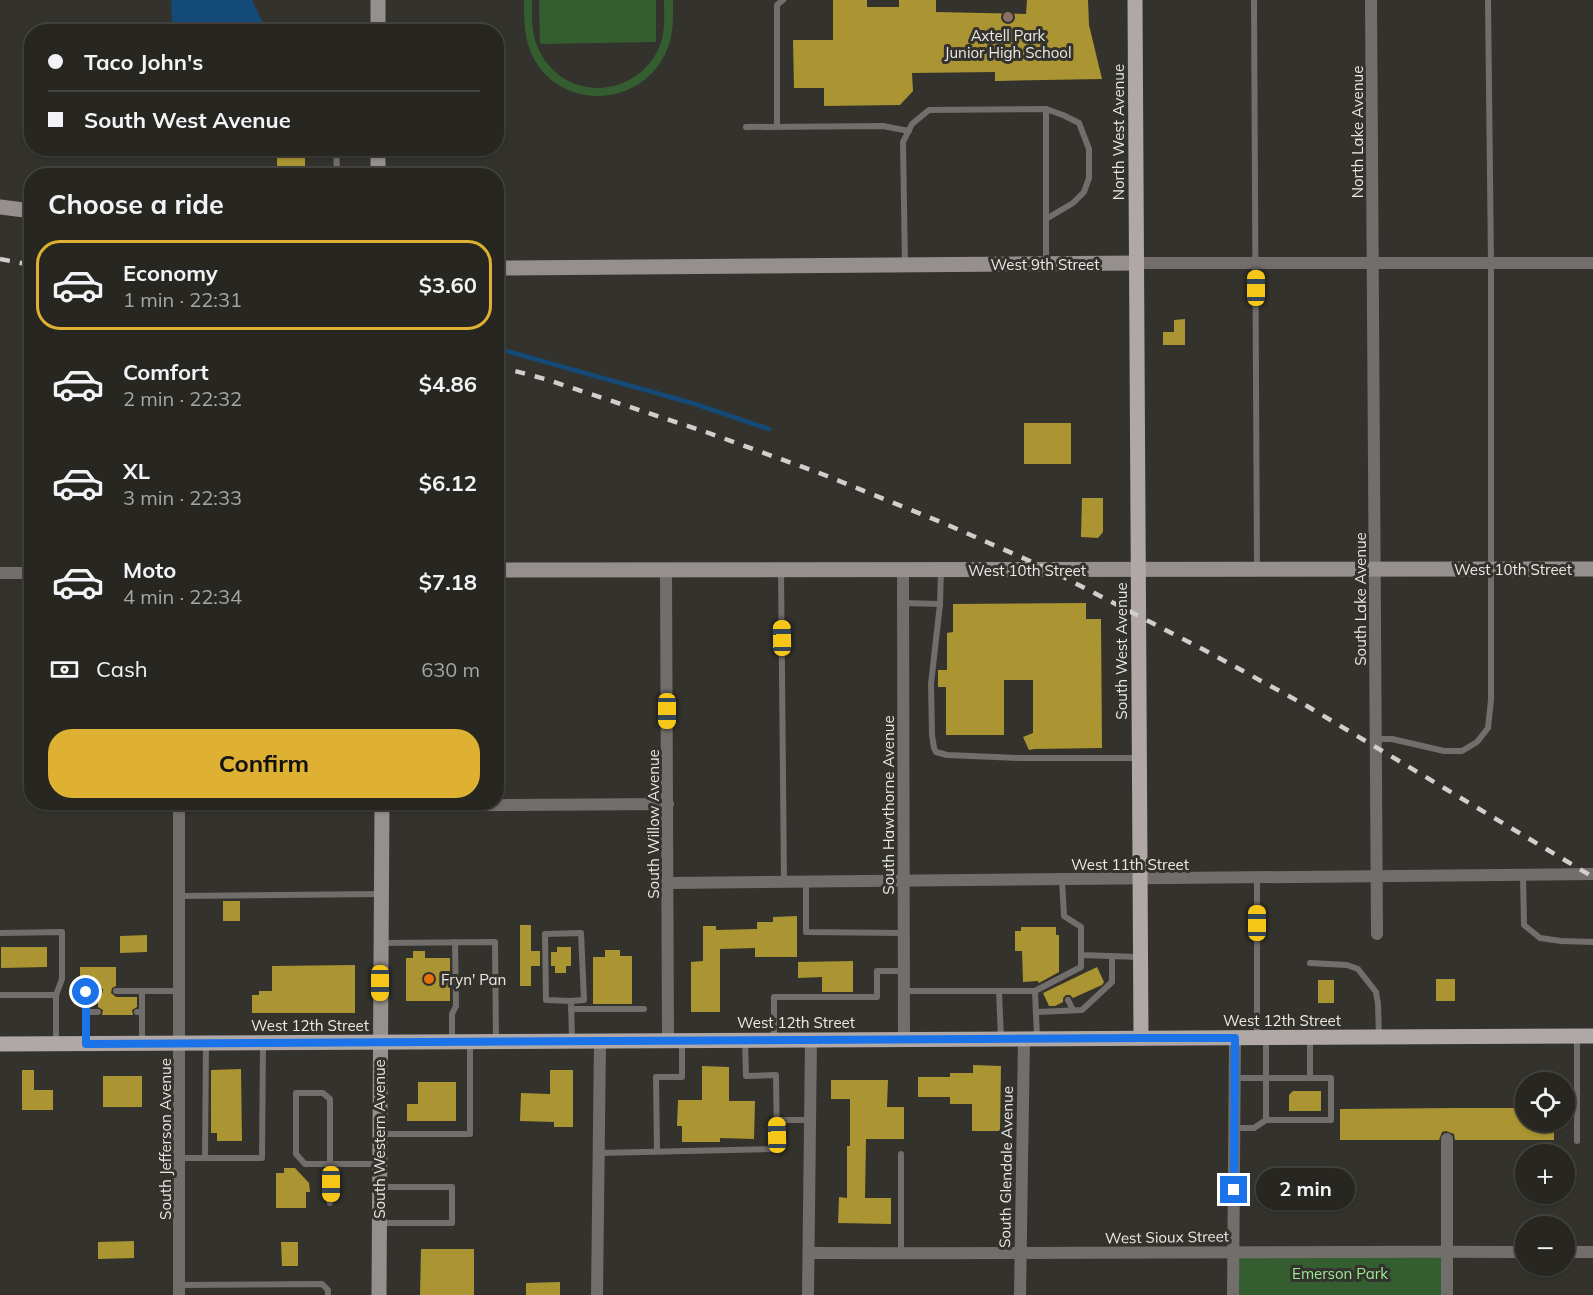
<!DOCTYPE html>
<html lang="en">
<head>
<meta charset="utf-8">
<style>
	:root { --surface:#272621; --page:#33322e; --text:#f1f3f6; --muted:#a4a5a5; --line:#43433f; --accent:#deb133 }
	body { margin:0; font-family:Mulish,sans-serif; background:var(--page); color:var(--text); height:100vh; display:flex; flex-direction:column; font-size:22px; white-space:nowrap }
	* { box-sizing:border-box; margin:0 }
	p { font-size:20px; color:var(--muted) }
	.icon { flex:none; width:33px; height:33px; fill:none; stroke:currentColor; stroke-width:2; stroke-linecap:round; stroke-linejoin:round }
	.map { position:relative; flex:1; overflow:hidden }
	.details { position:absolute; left:24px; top:168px; width:480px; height:642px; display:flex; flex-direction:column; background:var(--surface); border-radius:24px; box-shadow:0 2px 4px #0004,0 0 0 2px var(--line) }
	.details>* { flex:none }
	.top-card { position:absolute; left:24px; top:24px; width:480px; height:132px; border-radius:24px; box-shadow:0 2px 4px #0004,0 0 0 2px var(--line); display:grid; align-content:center; height:132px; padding:0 24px; background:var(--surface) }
	.controls { position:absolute; left:1515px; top:1072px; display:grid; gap:12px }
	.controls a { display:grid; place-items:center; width:60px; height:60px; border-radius:50%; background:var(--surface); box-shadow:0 2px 4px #0004,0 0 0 2px var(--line); font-size:30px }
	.end { position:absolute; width:27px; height:27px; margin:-14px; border:8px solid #1a73e8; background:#fff; box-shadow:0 0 0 3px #fff }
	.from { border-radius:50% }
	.bubble { position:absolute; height:42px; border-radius:21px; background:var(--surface); box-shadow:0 2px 4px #0004,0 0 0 2px var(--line); font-size:20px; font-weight:700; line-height:42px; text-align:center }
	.car { position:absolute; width:18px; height:36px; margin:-18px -9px; border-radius:8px; box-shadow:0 0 4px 2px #0007; background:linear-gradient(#f5c518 24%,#345 0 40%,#f5c518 0 76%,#345 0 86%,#f5c518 0) }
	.top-card b { display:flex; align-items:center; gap:21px; height:57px; font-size:22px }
	.top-card b+b { border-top:2px solid var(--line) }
	.top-card i { width:15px; height:15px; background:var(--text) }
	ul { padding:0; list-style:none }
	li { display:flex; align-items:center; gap:18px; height:90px; margin:0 12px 9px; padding:0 12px; border:3px solid transparent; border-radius:24px }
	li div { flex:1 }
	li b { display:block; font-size:22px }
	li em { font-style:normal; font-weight:700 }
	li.active { border-color:var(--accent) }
	li>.icon { width:54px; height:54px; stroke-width:1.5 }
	h2 { padding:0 24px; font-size:27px; line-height:72px }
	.pay { display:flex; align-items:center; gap:15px; height:66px; padding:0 24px; font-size:22px }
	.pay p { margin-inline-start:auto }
	.primary-button { display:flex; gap:12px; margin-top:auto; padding:12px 24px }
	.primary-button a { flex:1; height:69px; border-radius:24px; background:var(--accent); color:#111; font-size:24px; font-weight:700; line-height:69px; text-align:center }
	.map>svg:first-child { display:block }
	.green { fill:#345e30 }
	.water { fill:#134a77 }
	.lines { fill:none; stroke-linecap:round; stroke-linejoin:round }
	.stream { stroke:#134a77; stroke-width:4.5 }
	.building { fill:#ab9532 }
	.lane { stroke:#716e6c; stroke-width:6 }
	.street { stroke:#716e6c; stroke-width:12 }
	.secondary { stroke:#958f8d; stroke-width:15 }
	.primary { stroke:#b0a8a6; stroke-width:15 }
	.rail { stroke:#d1cfcb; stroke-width:4.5; stroke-dasharray:10 10; stroke-linecap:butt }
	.route { stroke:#1a73e8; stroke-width:8 }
	.education-dot { fill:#8d6e63; stroke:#34322c; stroke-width:2 }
	.food-dot { fill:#e8710a; stroke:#34322c; stroke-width:2 }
	.labels { text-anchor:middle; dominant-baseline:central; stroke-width:6; stroke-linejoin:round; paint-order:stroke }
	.poi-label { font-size:15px; fill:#eae9e5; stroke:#34322c }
	.street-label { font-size:15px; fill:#eae9e5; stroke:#34322c }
	.park-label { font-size:15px; fill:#99ec90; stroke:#34322c }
</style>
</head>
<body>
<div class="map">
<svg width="1593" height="1295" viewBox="0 0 1593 1295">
	<rect width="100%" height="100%" fill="#34322c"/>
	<!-- green -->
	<g class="green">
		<path d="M524 0H532C532 17 531 34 539 50 563 101 633 100 658 50 666 35 664 17 664 0H673C673 19 674 37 665 54 638 111 553 110 530 50 524 34 524 17 524 0Z"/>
		<path d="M539 0H656V42L540 44Z"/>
		<path d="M1234 1251H1447V1295H1233Z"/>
	</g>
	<!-- water -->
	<path class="water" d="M171 0H252L267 31H172Z"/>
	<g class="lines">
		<!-- stream -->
		<path class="stream" d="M496 348 695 404 769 429"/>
	</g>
	<!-- building -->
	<g class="building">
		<path d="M833 0H867V7H899V0H936V12L1026 14 1027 0H1088L1089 25 1102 79 995 81V72L912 73 913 91 900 105 824 106V88H794L793 40H833Z"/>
		<path d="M277 148H305V173L277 172Z"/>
		<path d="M1185 319V345H1163V332H1174V320Z"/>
		<rect x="1024" y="423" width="47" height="41"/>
		<path d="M1082 498H1103V532L1098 538 1081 537Z"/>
		<path d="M1086 603V619H1101L1102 748 1034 749 1029 750 1023 737 1033 733V680H1004V735H946V687H938V670H947V633L953 632V604Z"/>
		<rect x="223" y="901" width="17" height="20"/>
		<path d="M797 916V957H755V948L720 949V1012H691V962L703 961V926H716V930L757 929V922H773V917Z"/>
		<path d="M520 925H531V951H540V966H531V986H520Z"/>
		<path d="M1021 927H1056V935H1059V972L1039 983 1038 981 1023 982 1022 951H1015V931H1021Z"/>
		<path d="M147 935V952L120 953V936Z"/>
		<path d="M1 947H47V967L1 968Z"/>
		<path d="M557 947H571V966H566V973H555V966H551V952H557Z"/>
		<path d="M605 950H620V956H632V1004H593V957H605Z"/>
		<path d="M413 951H425V958H450V1001H406V958H413Z"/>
		<path d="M853 961V992H822V977L798 978V962Z"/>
		<path d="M355 965V1013H252V995H259V991H272V966Z"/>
		<path d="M80 967H116V986L112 988 111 993 116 997H137V1007L132 1010 133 1015H102L103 1010 98 1007V996L102 994 103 989 98 986 80 987Z"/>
		<path d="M1097 967 1104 982 1102 985 1073 998 1070 995H1066L1063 998V1002L1055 1006H1049L1043 993Z"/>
		<rect x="1436" y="979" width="19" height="22"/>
		<rect x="1318" y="980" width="16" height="23"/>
		<path d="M973 1065 1001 1066 1000 1131H972V1104H950V1097H918V1077H950V1073H973Z"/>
		<path d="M702 1066 729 1067V1101H755L754 1139 720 1138V1142H682V1126H677L678 1100H702Z"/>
		<path d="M241 1069 242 1141H217V1133H211V1070Z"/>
		<path d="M22 1070H34V1090H53V1110H22Z"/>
		<path d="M550 1070H573V1127H554V1122L520 1121 521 1093 550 1094Z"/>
		<rect x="103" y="1076" width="39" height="31"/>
		<path d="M831 1080H888L887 1107H904V1139H866L865 1198H891V1224L838 1223 839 1197 847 1198V1146H850V1099H831Z"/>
		<path d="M418 1082H456V1121H407V1104H418Z"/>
		<path d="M1293 1091H1321V1111H1289V1095Z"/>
		<path d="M1457 1108H1526V1122H1554V1140H1455L1454 1134 1446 1131 1442 1132 1439 1140H1340V1109Z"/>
		<path d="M284 1168H295L309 1183 310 1192H306V1208H276V1173H284Z"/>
		<path d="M134 1241V1258L98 1259V1242Z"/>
		<path d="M281 1242H298V1266H282Z"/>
		<path d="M421 1249H474V1295H420Z"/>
		<path d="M560 1282V1295H526V1283Z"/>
	</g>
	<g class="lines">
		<!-- lane -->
		<g class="lane">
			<path d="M1254 0 1257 569"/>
			<path d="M1046 109V264"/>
			<path d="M746 127 883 126 909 131"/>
			<path d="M777 127V5L783 0"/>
			<path d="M336 148 337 171 377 173"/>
			<path d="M325 176 337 171"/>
			<path d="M905 265 903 142 912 124 929 110 1046 109 1063 115 1079 123 1089 149V178L1084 192 1073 203 1046 219"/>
			<path d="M781 570 784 881"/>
			<path d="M941 570 940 604 931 684 932 735 934 748 936 752 947 755 1020 758H1138"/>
			<path d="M903 603 940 604"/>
			<path d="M1376 739H1392L1444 751H1462L1477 742 1488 728 1491 700V263L1488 0"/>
			<path d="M1523 875 1524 925 1540 938 1561 941 1593 942"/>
			<path d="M1062 879 1064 916 1081 927V955L1138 957"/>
			<path d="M806 882V932L903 933"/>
			<path d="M179 896 380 894"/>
			<path d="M0 933 62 932V979L56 995"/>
			<path d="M381 943 495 942 496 1040"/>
			<path d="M1310 963 1347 965 1358 969 1376 992 1378 1004 1379 1037"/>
			<path d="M116 991H180"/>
			<path d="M904 991H1035"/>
			<path d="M999 991 1001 1039"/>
			<path d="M0 995H56V1043"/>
			<path d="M1068 1000 1073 1010"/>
			<path d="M571 1001 546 1000 545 934 581 933 584 1000 571 1001 572 1040"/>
			<path d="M571 1009H644"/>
			<path d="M86 1012H98"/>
			<path d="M137 1012H142V991"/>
			<path d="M142 1012V1042"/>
			<path d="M1037 1012 1082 1010 1112 982V956"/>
			<path d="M1257 1036V878"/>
			<path d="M1037 1037 1035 991 1081 967V955"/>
			<path d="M1577 1037V1141"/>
			<path d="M774 1038V997H877V971H904"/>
			<path d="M452 1040V1014L456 1006 455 942"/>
			<path d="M86 1043V991H98"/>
			<path d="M1235 1078H1266V1038"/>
			<rect x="1266" y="1078" width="65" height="42"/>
			<path d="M1310 1078V1039"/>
			<path d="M777 1120H810"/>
			<path d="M1234 1128H1254L1266 1120"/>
			<path d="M380 1134H470V1042"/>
			<path d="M657 1151 656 1077H682V1041"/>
			<path d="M599 1153 777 1149 776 1075 746 1076 745 1041"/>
			<path d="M901 1154V1253"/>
			<path d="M180 1158H262L263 1043"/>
			<path d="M205 1158 206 1044"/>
			<path d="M380 1187H452V1223H381"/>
			<path d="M330 1203V1099L323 1093H296V1154L305 1164H379"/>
			<path d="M179 1285 322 1284 328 1290V1295"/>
		</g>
		<!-- street -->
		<g class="street">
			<path d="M1371 0 1377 934"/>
			<path d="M1136 263H1593"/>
			<path d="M666 570 668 1041"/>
			<path d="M903 570 904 1039"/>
			<path d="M0 573H32"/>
			<path d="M179 802V1295"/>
			<path d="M382 806 668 804"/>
			<path d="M668 883 1593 874"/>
			<path d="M1564 1252H1593"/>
			<path d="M809 1253C1048 1254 1287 1251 1526 1252"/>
			<path d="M597 1295 600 1041"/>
			<path d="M808 1295 811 1040"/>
			<path d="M1020 1295 1024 1039"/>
			<path d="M1233 1295 1235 1038"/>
			<path d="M1447 1295V1139"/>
		</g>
		<!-- secondary -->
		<g class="secondary">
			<path d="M378 0V32"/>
			<path d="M378 148V176"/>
			<path d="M0 207 32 211"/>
			<path d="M496 268 1136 263"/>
			<path d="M496 570 1593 569"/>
			<path d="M379 1295 382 802"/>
		</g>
		<!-- primary -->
		<g class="primary">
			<path d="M1135 0 1141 1038"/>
			<path d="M0 1044 1593 1036"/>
		</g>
		<!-- rail -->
		<g class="rail">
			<path d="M0 259 32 265"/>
			<path d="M496 366 545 379 706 432 822 474 948 525 1048 569 1210 653 1307 706 1593 877"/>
		</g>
	</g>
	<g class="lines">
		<!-- route -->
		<path class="route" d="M86 992V1044L1141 1038H1235L1234 1190"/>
	</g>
	<!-- markers -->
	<circle class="education-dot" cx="1008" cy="17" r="6"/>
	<circle class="food-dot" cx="429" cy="979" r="6"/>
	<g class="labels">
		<!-- poi labels -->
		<g class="poi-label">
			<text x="1008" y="35">Axtell Park<tspan x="1008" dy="17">Junior High School</tspan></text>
			<text x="441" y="979" text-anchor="start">Fryn' Pan</text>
		</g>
		<!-- street labels -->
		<g class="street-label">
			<text transform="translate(1118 132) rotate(-90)">North West Avenue</text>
			<text transform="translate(1357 132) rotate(-90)">North Lake Avenue</text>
			<text x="1045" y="264">West 9th Street</text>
			<text x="1513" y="569">West 10th Street</text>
			<text x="1027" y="570">West 10th Street</text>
			<text transform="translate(1360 599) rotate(-90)">South Lake Avenue</text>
			<text transform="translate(1121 651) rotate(-90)">South West Avenue</text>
			<text transform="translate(888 805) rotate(-90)">South Hawthorne Avenue</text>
			<text transform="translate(653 824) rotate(-90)">South Willow Avenue</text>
			<text x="1130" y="864">West 11th Street</text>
			<text x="1282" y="1020">West 12th Street</text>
			<text x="796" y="1022">West 12th Street</text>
			<text x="310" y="1025">West 12th Street</text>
			<text transform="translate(165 1139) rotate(-90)">South Jefferson Avenue</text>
			<text transform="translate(379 1139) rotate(-90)">South Western Avenue</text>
			<text transform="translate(1006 1167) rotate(-89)">South Glendale Avenue</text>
			<text transform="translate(1167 1237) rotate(-1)">West Sioux Street</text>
		</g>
		<!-- park labels -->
		<g class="park-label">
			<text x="1340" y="1273">Emerson Park</text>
		</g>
	</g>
</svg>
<div class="controls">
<a><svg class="icon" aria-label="locate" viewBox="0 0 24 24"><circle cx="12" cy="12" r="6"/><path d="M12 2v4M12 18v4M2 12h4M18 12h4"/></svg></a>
<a>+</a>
<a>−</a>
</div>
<i class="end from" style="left:86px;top:992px"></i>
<i class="end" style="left:1234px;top:1190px"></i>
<div class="bubble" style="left:1256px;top:1168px;width:99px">2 min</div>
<i class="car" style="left:1256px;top:288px;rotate:0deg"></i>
<i class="car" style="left:782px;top:638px;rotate:359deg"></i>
<i class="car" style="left:667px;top:711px;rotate:180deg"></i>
<i class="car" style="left:1257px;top:923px;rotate:0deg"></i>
<i class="car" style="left:380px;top:983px;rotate:180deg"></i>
<i class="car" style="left:777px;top:1135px;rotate:359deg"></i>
<i class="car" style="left:331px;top:1184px;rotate:180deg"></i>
<div class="top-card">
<b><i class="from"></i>Taco John's</b>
<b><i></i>South West Avenue</b>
</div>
<section class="details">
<h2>Choose a ride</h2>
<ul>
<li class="active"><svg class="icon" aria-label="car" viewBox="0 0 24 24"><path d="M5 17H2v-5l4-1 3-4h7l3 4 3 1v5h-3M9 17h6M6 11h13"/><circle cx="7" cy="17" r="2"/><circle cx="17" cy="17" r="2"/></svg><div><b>Economy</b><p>1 min · 22:31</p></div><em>$3.60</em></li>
<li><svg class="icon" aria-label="car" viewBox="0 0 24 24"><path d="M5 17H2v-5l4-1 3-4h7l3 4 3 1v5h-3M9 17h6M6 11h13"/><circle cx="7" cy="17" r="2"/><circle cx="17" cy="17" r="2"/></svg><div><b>Comfort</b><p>2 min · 22:32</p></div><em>$4.86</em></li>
<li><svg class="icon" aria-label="car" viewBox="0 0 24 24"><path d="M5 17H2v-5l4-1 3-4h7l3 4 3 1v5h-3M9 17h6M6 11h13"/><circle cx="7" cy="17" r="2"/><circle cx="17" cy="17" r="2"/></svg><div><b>XL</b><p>3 min · 22:33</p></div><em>$6.12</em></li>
<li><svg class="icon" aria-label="car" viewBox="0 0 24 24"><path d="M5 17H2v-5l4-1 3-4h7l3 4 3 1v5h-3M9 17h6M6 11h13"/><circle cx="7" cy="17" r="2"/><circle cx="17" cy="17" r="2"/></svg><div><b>Moto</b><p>4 min · 22:34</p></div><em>$7.18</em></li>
</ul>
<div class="pay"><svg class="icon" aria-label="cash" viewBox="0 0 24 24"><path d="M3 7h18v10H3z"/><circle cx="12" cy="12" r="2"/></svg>Cash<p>630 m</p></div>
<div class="primary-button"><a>Confirm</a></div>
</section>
</div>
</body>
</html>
